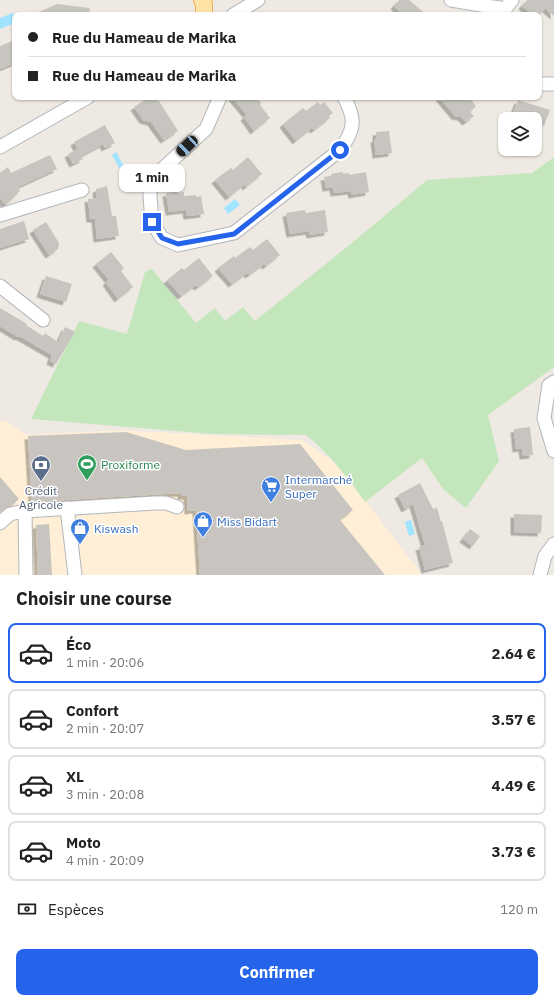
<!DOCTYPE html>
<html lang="fr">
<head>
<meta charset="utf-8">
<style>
	:root { --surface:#fff; --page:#f2f2f2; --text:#222; --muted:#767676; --line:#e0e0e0; --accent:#2563eb }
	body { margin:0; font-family:"IBM Plex Sans",sans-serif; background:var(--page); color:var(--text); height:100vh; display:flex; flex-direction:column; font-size:15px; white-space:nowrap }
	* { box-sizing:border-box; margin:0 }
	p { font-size:13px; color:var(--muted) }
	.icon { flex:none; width:22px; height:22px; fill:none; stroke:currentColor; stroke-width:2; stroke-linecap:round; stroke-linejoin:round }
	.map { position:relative; height:575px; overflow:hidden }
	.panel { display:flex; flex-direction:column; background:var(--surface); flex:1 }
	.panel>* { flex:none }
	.banner { position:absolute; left:12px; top:12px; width:530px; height:88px; border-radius:8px; box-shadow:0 1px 3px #0004; display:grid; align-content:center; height:88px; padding:0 16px; background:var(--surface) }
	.controls { position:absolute; left:498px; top:112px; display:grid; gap:8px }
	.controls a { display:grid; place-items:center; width:44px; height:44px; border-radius:8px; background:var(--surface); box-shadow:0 1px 3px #0004; font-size:20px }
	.end { position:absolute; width:18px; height:18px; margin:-9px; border:5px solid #2563eb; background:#fff; box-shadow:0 0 0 2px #fff }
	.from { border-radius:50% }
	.bubble { position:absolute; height:28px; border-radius:8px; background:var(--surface); box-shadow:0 1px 3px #0004; font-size:13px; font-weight:700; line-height:28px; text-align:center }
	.car { position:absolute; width:12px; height:24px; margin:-12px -6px; border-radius:5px; box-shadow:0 0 3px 1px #0007; background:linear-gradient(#222 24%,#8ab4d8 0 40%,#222 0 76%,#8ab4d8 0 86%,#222 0) }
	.banner b { display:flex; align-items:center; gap:14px; height:38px; font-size:15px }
	.banner b+b { border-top:1px solid var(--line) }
	.banner i { width:10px; height:10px; background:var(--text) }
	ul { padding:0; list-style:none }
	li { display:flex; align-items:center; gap:12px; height:60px; margin:0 8px 6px; padding:0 8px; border:2px solid var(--line); border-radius:8px }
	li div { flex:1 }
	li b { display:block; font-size:15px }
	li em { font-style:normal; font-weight:700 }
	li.selected { border-color:var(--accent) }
	li>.icon { width:36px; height:36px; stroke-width:1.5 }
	h2 { padding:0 16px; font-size:18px; line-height:48px }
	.pay { display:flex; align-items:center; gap:10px; height:44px; padding:0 16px; font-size:15px }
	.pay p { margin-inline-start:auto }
	.cta { display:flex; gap:8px; margin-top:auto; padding:8px 16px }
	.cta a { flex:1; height:46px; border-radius:8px; background:var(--accent); color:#fff; font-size:16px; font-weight:700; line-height:46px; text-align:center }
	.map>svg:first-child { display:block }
	.commercial { fill:#feefd6 }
	.green { fill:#c4e6bd }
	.water { fill:#a0e4ff }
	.building { fill:#c8c4bf; filter:url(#shadow) }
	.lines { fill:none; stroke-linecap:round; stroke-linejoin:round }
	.minor-casing { stroke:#b3b6ba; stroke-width:15 }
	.major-casing { stroke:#f4ae54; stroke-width:18 }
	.minor { stroke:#fff; stroke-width:13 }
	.major { stroke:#ffe3a5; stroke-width:16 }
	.route { stroke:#2563eb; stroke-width:5 }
	.labels { text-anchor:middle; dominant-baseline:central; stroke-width:3; stroke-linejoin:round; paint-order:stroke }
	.leisure-label { font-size:12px; fill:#27864d; stroke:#fff; text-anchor:start }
	.shop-label { font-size:12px; fill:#366cbe; stroke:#fff; text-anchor:start }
	.service-label { font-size:12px; fill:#4e5e75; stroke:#fff }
</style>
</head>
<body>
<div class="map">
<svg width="554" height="575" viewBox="0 0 554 575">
	<defs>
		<filter id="shadow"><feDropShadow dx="-3.5" dy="3.5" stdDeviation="0" flood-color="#0004"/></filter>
	</defs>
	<rect width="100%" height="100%" fill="#eee9e2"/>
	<!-- commercial -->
	<path class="commercial" d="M0 421H6L27 435 118 430 302 440 332 461 355 487 422 575H0Z"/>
	<!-- green -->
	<path class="green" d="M554 157V367L488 415 499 461 466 508 444 490 422 458 365 502C348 478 329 453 306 435L213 434 31 419 79 321 127 334 145 272 152 269 196 323 215 308 225 321 243 307 255 321 358 238 427 180 532 173Z"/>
	<!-- water -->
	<g class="water">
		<path d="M13 13 15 23 0 29V18Z"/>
		<path d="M116 152 126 170 122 173 112 155Z"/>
		<path d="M235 199 240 205 228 214 224 208Z"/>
		<path d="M411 520 415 534 409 536 405 522Z"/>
	</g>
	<!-- building -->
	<g class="building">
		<path d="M399 0H409L427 15H404L394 6Z"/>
		<path d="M527 0H554V16L545 8 539 16 533 15 522 6Z"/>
		<path d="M57 4 90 8 89 15H32Z"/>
		<path d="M15 40V63L0 69V46Z"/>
		<path d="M149 97H155L158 101H159L178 131 164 140 151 122 143 120 134 107Z"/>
		<path d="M232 97H256L261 103 260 105 270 118 254 131 244 117 247 115Z"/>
		<path d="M439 97H469L476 106 470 112 474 116 466 122 461 117 455 116Z"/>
		<path d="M518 100 550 110 544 126 535 123V119L513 113Z"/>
		<path d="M318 102 320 105 324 102 333 113 329 116 330 118 314 130 312 128 296 141 283 124 303 108 306 111Z"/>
		<path d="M105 125 115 143 105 148 103 144 81 156 74 142Z"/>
		<path d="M389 131 392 153 376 155 374 139H376V132Z"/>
		<path d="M78 149 83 159 73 164 68 154Z"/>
		<path d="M50 155 57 169 18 187 20 191 6 205 0 198V173L8 167 11 173Z"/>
		<path d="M248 157 262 174 246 187 245 184 229 197 215 180 231 168 233 170Z"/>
		<path d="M343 172V174L349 173V175L366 172 369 192 352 195 351 191 334 193 333 187 326 188 324 177 331 176V174Z"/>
		<path d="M107 186 112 216H116L119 236 97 239 95 219H90L88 199 97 198 96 189Z"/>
		<path d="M178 191V193L184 192V196L196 195V197L201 196 204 214 187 216 186 210 169 212 166 193Z"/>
		<path d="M305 210 306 213 325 210 328 232 310 235 309 231 290 234 286 213Z"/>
		<path d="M24 221 29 239 0 248V229Z"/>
		<path d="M46 222 59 243 58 249 49 255 33 230Z"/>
		<path d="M267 239 280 255 266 266 264 264 249 275 247 273 232 284 218 268 234 256 235 258 250 247 253 250Z"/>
		<path d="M111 252 124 268 121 271 133 287 118 299 106 282 109 280 96 264Z"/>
		<path d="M199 258 213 276 198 287 196 285 181 296 167 280 182 268 184 270Z"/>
		<path d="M46 276 72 284 66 302 40 294Z"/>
		<path d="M0 308 27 324 26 325 43 336 45 333 58 342 65 327 75 332 56 364 50 361 52 355 19 336 18 337 0 326Z"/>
		<path d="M530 427 533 455 523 456 522 448 516 449 514 429Z"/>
		<path d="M126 432 186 450 300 444 353 510 340 520 385 575H200L196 510 188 511 187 496H181V493L32 502 28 436Z"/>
		<path d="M0 477 19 499 12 505 5 508 0 512Z"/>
		<path d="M420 483 433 509 437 508 441 522 442 521 453 563 425 570 419 547 425 545 413 504 405 509 398 495Z"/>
		<path d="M514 514 542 515 541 533 514 532Z"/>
		<path d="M49 524 52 575H38L36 525Z"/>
		<path d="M470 529 480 536 473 546 463 539Z"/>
	</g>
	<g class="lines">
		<!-- minor casing -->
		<g class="minor-casing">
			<g id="minor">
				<path d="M451 0 505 9 512 0"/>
				<path d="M233 15 258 0"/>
				<path d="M539 83 540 84H554"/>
				<path d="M220 97 206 129 158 173 150 183V196L152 222 162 238 178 245 234 233 340 150C355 130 356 119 344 97"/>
				<path d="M0 147 88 97"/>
				<path d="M0 215 82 190"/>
				<path d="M0 286 43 320"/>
				<path d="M554 382 549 385 544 418 554 451"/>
				<path d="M67 508 75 575"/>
				<path d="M25 511 26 575"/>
				<path d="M0 523 10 514 25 511 155 503H166L177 507"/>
				<path d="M540 575 545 556 554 544"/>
			</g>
		</g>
		<!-- major casing -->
		<g class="major-casing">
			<path id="major" d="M202 0 204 4V15"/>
		</g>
		<!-- minor -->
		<use href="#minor" class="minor"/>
		<!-- major -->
		<use href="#major" class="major"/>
	</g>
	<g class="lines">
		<!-- route -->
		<path class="route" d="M152 222 162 238 178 244 234 234 340 150"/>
	</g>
	<!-- icons -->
	<defs>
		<g id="stadium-pin" transform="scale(1)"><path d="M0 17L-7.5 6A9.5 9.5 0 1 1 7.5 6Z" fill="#2e9e5b" stroke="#fff"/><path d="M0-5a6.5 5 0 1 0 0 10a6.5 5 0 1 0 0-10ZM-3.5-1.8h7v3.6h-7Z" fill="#fff"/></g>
		<g id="bank-pin" transform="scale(1)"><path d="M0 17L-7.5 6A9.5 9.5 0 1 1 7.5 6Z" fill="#5c6f8a" stroke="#fff"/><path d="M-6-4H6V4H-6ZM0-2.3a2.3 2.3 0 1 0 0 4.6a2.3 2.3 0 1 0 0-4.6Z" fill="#fff"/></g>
		<g id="supermarket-pin" transform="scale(1)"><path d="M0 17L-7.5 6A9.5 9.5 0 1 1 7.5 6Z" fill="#3f7fe0" stroke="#fff"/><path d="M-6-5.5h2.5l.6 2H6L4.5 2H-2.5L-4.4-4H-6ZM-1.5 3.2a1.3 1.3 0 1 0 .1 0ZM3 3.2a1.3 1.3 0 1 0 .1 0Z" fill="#fff"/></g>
		<g id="shop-pin" transform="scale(1)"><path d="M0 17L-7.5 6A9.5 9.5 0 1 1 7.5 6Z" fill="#3f7fe0" stroke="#fff"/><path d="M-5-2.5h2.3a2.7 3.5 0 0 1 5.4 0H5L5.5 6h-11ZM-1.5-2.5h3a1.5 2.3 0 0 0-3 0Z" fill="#fff"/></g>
	</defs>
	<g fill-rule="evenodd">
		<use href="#stadium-pin" x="87" y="464"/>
		<use href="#bank-pin" x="41" y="465"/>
		<use href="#supermarket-pin" x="271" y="486"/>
		<use href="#shop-pin" x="203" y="521"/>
		<use href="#shop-pin" x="80" y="528"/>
	</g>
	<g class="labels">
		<!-- leisure labels -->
		<g class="leisure-label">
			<text x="101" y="464">Proxiforme</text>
		</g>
		<!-- shop labels -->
		<g class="shop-label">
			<text x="285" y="479">Intermarché<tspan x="285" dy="14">Super</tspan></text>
			<text x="217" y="521">Miss Bidart</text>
			<text x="94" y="528">Kiswash</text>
		</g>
		<!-- service labels -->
		<g class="service-label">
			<text x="41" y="490">Crédit<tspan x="41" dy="14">Agricole</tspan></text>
		</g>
	</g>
</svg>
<div class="controls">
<a><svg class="icon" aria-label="layers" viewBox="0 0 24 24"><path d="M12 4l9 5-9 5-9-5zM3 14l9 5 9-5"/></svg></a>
</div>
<i class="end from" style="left:340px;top:150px"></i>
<i class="end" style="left:152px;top:222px"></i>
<div class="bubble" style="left:119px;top:164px;width:66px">1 min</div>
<i class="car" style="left:187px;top:146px;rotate:227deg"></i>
<div class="banner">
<b><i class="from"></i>Rue du Hameau de Marika</b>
<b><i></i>Rue du Hameau de Marika</b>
</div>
</div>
<section class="panel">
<h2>Choisir une course</h2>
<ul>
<li class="selected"><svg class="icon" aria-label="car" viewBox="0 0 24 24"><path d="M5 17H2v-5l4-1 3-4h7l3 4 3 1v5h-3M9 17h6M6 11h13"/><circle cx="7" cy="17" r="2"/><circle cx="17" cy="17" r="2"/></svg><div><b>Éco</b><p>1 min · 20:06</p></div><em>2.64 €</em></li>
<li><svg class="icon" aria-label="car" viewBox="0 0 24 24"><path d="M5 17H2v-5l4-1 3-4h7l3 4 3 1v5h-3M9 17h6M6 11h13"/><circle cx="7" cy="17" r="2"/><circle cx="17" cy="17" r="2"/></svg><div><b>Confort</b><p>2 min · 20:07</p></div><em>3.57 €</em></li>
<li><svg class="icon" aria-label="car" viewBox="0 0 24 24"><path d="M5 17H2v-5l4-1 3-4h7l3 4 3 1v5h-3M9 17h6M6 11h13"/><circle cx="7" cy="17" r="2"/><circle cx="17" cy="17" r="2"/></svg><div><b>XL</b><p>3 min · 20:08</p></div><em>4.49 €</em></li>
<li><svg class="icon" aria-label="car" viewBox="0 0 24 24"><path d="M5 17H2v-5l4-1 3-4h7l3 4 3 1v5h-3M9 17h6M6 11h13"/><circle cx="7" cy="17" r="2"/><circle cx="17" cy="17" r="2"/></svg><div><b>Moto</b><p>4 min · 20:09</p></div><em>3.73 €</em></li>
</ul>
<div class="pay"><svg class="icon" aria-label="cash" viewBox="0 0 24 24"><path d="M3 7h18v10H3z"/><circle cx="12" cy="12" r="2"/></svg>Espèces<p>120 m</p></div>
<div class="cta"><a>Confirmer</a></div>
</section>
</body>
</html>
